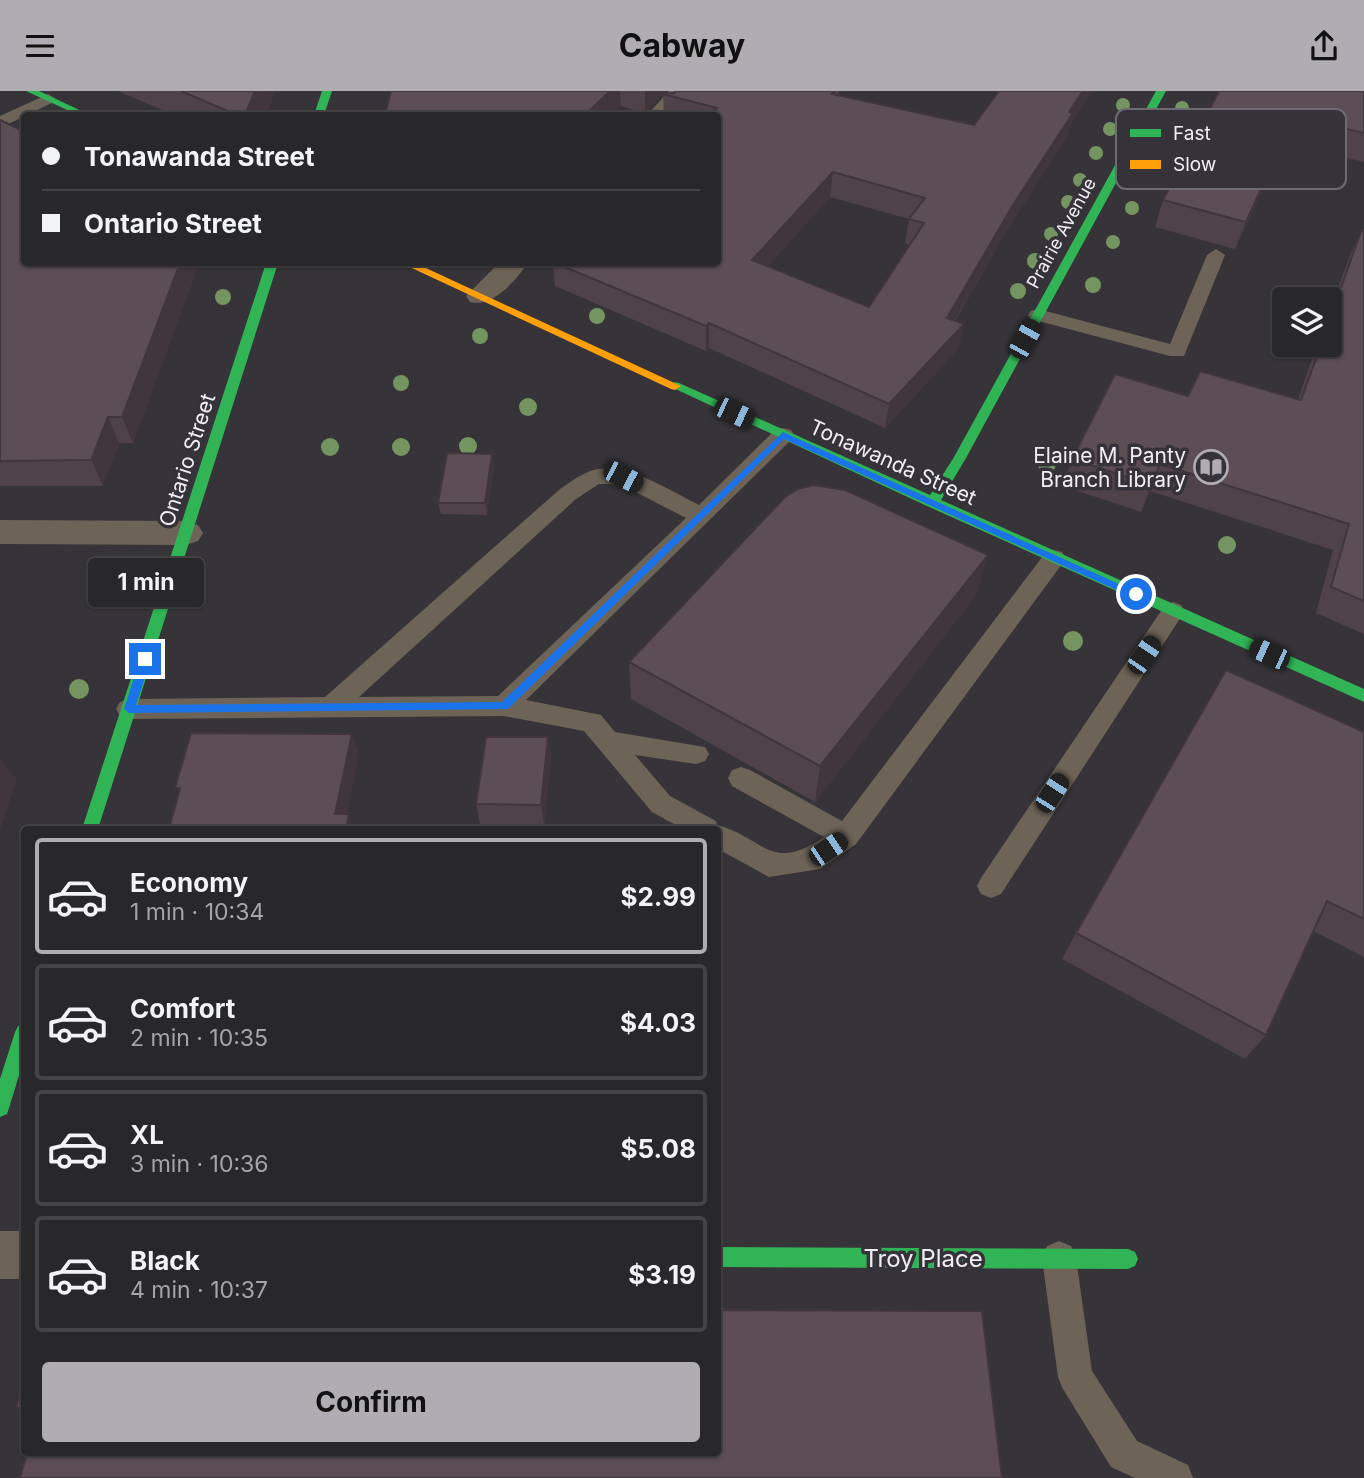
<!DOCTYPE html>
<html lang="en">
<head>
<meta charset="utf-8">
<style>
	:root { --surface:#28272a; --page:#343336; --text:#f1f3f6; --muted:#a5a5a8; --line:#444447; --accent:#b0adb2 }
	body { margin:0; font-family:Inter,sans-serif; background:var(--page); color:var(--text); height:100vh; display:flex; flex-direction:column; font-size:26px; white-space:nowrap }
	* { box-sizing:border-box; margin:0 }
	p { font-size:23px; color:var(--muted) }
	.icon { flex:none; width:38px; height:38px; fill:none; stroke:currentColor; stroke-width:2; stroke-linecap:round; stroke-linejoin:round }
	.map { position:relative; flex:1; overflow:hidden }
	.panel { position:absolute; left:21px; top:735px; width:700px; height:630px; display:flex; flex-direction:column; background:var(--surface); border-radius:7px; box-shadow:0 2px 5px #0004,0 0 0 2px var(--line) }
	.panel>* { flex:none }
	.top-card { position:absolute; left:21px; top:21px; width:700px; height:154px; border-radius:7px; box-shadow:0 2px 5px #0004,0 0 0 2px var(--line); display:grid; align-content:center; height:154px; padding:0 21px; background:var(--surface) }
	.controls { position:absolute; left:1272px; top:196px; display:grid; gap:14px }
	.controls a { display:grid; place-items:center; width:70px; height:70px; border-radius:7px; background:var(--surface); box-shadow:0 2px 5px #0004,0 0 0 2px var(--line); font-size:35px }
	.end { position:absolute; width:32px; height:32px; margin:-16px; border:9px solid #1a73e8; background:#fff; box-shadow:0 0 0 4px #fff }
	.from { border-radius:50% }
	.bubble { position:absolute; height:49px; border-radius:7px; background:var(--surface); box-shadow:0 2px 5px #0004,0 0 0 2px var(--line); font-size:23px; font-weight:700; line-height:49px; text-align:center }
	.car { position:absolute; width:21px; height:42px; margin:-21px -10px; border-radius:9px; box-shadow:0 0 5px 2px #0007; background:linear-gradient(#222 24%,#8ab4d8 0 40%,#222 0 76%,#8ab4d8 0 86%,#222 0) }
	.top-card b { display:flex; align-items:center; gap:24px; height:66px; font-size:26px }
	.top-card b+b { border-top:2px solid var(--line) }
	.top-card i { width:18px; height:18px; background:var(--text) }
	ul { padding:12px 0 0; list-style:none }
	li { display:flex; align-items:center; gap:21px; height:116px; margin:0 14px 10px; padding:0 7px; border:4px solid var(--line); border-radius:7px }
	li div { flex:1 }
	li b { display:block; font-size:26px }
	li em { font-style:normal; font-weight:700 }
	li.active { border-color:var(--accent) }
	li>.icon { width:63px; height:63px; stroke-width:1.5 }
	.primary-button { display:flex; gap:14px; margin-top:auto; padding:14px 21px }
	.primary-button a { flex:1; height:80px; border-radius:7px; background:var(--accent); color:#111; font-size:28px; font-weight:700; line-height:80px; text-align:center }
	header { display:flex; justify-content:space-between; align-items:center; height:91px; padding:0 21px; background:var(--accent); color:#111; font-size:32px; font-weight:700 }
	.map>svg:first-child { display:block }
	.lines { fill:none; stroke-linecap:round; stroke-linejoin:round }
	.lane { fill:#6e6357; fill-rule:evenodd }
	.street { fill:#6e6357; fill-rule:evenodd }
	.fast { fill:#30b455; fill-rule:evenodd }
	.slow { fill:#ff9f0a; fill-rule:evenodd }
	.tree { fill:#749461 }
	.wall { fill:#504249; fill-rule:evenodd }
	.shaded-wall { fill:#41363c }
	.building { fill:#5d4d55; stroke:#41363c; stroke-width:2; fill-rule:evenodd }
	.route { fill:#1a73e8 }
	.labels { text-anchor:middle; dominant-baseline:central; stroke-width:7; stroke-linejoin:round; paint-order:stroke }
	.far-street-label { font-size:18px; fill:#f1eef3; stroke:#36323a }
	.poi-label { font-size:21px; fill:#f1eef3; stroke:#36323a; text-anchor:end }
	.street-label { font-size:21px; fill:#f1eef3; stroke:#36323a }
	.near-street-label { font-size:24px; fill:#f1eef3; stroke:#36323a }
	.key { fill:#36323a; stroke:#6e6a72; stroke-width:2 }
	.key-label { font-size:19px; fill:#f1eef3 }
</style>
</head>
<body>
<header><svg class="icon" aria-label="menu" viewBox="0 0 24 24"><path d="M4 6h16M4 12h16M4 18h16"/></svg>Cabway<svg class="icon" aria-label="share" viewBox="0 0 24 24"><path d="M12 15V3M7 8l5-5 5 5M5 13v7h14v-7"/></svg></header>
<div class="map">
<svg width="1364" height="1387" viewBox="0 0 1364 1387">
	<rect width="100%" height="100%" fill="#363438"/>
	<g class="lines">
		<!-- lane -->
		<g class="lane">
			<path d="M48 3 56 8 54 11 0 37V25Z"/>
			<path d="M1216 158 1225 164 1184 265H1170L1031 228 1028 224 1031 220 1038 218 1170 253 1207 164Z"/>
			<path d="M783 337 791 339 794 344 791 349 526 609 601 624 615 641 705 656 709 663 705 670 696 673 635 664 670 705 716 730 717 734C764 746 770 783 824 746L732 695 728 687 732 679 741 676 750 679 842 730 1046 461 1054 459 1062 461 1066 467 1062 473 856 753 820 778 769 786 718 758V738H683L652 721 584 640 504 625 129 628 120 625 116 618 120 611 129 608 325 606 560 398C569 392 578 385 588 381 621 367 670 400 699 414L775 339ZM599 393H620L686 427 498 605 359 606 576 408Z"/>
			<path d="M1173 511 1181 514 1185 520 1181 526 1001 803 991 807 981 803 977 795 981 787 1165 514Z"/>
			<path d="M1059 1150 1071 1155 1076 1167 1092 1280 1137 1350 1188 1374 1193 1387H1135L1111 1376 1063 1298 1058 1286 1042 1167 1047 1155Z"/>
		</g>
		<!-- street -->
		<g class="street">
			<path d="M669 0H695L672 24H647Z"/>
			<path d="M499 172H528C515 190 493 217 470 211L466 205Z"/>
			<path d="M0 429 186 430 198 434 203 442 198 450 186 454 0 453Z"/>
			<rect x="0" y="1140" width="24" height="48"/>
		</g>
		<!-- fast -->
		<g class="fast">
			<path d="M26 0H39L90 24H78Z"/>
			<path d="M322 0H332L324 24H314Z"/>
			<path d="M1156 0H1166L966 367 941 409 1364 598V611L927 415 669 295 675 291 679 292 930 404 954 366Z"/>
			<path d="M266 172H278L98 738H82Z"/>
			<path d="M24 933V968L9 1017 7 1023 0 1026V988L15 941 18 935Z"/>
			<path d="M718 1156 1128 1158 1135 1161 1138 1168 1135 1175 1128 1178 718 1176Z"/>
		</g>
		<!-- slow -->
		<path class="slow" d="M401 172H415L681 295 675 299 671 298Z"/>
	</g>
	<!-- trees -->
	<g class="tree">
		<circle cx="1123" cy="14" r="7"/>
		<circle cx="1182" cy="17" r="7"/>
		<circle cx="1110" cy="38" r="7"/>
		<circle cx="1096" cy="62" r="7"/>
		<circle cx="1080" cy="89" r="7"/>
		<circle cx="1068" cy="111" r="7"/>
		<circle cx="1132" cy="117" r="7"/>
		<circle cx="1051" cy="143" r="7"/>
		<circle cx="1113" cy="151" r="7"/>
		<circle cx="1035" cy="170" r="8"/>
		<circle cx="1093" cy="194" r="8"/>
		<circle cx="1018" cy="200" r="8"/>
		<circle cx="223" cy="206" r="8"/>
		<circle cx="597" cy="225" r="8"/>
		<circle cx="480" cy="245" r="8"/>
		<circle cx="401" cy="292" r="8"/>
		<circle cx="528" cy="316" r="9"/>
		<circle cx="468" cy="355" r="9"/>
		<circle cx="330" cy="356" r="9"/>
		<circle cx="401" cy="356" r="9"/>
		<circle cx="1047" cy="373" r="9"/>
		<circle cx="1227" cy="454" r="9"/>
		<circle cx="1073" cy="550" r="10"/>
		<circle cx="79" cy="598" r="10"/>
	</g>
	<!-- wall -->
	<g class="wall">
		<path d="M118 0H275L266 24H174Z"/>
		<path d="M391 0H665L645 22 621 15 611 24H364H385Z"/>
		<path d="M675 0H839L838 4 974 34 1069 37 1067 46 1007 139 955 230 964 233 958 258 885 337 709 257 706 260 555 195 553 172H718V24H664L663 3 674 2ZM830 106 909 128 905 152 909 154 869 216 767 176Z"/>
		<path d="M1219 0H1364V71L1294 54 1283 79 1273 77 1235 158 1155 136 1163 109Z"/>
		<path d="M0 29 24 172H199L133 352H119L103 395H0Z"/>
		<path d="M1364 137V543L1316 522 1333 459 1150 400 1141 421 1063 395 1072 368 1188 305 1298 308 1317 254H1330V219L1349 167 1361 140H1363Z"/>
		<path d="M494 374 487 424 441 423 438 412Z"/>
		<path d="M977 503 815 711 631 608 629 571Z"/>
		<path d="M1364 641V866L1313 840 1266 944 1245 968 1062 868 1076 842Z"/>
		<path d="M551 667 544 735 480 733 476 713Z"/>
	</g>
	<!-- shaded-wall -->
	<g class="shaded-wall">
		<path d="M255 0H275L266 24H245Z"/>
		<path d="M610 0H620L621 15 611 24H585Z"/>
		<path d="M645 0H665L645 22Z"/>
		<path d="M1083 0H1093L1069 37 1067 46 1007 139 942 251 947 227 1013 114Z"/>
		<path d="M1283 50 1273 77 1235 158 1246 131Z"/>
		<path d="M833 81 830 106 751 194 752 169Z"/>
		<path d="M180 172H199L133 352 122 326Z"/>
		<path d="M709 232V257L706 260V235Z"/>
		<path d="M964 233 958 258 885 337 889 313Z"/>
		<path d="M108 326 119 352 103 395 91 369Z"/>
		<path d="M492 363 494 374 487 424 485 412Z"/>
		<path d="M1160 373 1150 400 1141 421 1151 394Z"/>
		<path d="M988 464 977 503 815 711 820 675Z"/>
		<path d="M352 643 359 663 344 738 335 723Z"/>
		<path d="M548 646 551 667 544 735 541 714Z"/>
		<path d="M0 667 17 689 0 739Z"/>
		<path d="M349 723 355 738H346Z"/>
	</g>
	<!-- building -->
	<g class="building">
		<path d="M181 0H255L245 24H237Z"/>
		<path d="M391 0H610L585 24H364V23L385 24Z"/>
		<path d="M675 0H835L832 3 974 34 999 0H1083L1069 21 1073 22 1013 114 947 227 964 233 889 313 709 232 706 235 555 172H718V24H709L717 17 663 3 674 2ZM833 81 925 107 909 128 924 132 869 216 752 169Z"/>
		<path d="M1219 0H1364V42L1304 28 1294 53 1283 50 1246 131 1163 109Z"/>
		<path d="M0 29 23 40 24 39V172H180L122 326H108L91 369 0 370Z"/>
		<path d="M1361 140 1364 141V510L1331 496 1349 433 1160 373 1151 394 1072 368 1115 283 1188 305 1200 280 1301 309 1321 254H1330V228Z"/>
		<path d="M447 362 492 363 485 412H438Z"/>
		<path d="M814 394 845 399 988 464 820 675 629 571 785 406 798 398Z"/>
		<path d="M1226 579 1364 641V828L1327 810 1266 944 1076 842Z"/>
		<path d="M191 642 352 643 335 723H349L346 738H169L180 697H175Z"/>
		<path d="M486 646H548L541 714 476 713Z"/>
		<path d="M718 1219 982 1220 1002 1387H20L27 1362H718Z"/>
		<path d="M24 1287V1317H16Z"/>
	</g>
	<!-- route -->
	<path class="route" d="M783 341 1141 503 1132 506 784 348 508 618 129 622 124 618 140 568 145 564 151 568 136 614 502 611Z"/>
	<!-- icons -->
	<defs>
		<g id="library-ring" transform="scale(1.75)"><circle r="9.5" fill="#36323a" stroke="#b0adb2" stroke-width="1.5"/><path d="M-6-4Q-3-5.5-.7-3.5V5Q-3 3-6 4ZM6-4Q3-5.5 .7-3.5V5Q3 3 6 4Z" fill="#b0adb2"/></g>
	</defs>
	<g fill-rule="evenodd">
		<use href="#library-ring" x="1211" y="376"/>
	</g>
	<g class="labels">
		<!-- far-street labels -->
		<g class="far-street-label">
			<text transform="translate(1061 142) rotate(-61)">Prairie Avenue</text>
		</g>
		<!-- poi labels -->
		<g class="poi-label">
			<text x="1186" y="364">Elaine M. Panty<tspan x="1186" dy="24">Branch Library</tspan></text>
		</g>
		<!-- street labels -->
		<g class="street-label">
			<text transform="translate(187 369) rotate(-72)">Ontario Street</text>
			<text transform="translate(893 371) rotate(24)">Tonawanda Street</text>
		</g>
		<!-- near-street labels -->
		<g class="near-street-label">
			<text x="923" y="1167">Troy Place</text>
		</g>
	</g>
	<!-- legend -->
	<rect x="1116" y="18" width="230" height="80" rx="10" class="key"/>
	<rect x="1130" y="38" width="31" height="8" fill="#30b455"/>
	<rect x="1130" y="69" width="31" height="9" fill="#ff9f0a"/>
	<g class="key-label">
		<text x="1173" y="49">Fast</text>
		<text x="1173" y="80">Slow</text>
	</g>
</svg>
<div class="controls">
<a><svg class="icon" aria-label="layers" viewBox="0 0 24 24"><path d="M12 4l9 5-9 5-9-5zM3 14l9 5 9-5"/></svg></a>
</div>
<i class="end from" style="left:1136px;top:503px"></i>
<i class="end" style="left:145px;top:568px"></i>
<div class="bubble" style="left:88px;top:467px;width:116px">1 min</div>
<i class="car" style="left:1025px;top:248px;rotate:29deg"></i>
<i class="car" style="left:734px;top:322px;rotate:115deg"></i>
<i class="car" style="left:623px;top:386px;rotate:117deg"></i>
<i class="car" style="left:1269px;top:563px;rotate:294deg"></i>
<i class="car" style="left:1144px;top:564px;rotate:34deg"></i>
<i class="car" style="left:1052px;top:702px;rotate:33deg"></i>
<i class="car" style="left:828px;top:758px;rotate:56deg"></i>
<div class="top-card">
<b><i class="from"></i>Tonawanda Street</b>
<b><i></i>Ontario Street</b>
</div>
<section class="panel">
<ul>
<li class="active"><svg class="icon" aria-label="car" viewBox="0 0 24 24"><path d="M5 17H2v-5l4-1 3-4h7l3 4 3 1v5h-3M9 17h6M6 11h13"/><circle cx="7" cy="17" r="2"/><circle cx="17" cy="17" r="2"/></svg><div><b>Economy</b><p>1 min · 10:34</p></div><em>$2.99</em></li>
<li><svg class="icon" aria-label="car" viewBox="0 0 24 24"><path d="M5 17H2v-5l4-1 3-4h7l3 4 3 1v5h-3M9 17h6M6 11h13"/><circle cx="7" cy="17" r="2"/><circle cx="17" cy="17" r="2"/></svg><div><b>Comfort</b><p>2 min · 10:35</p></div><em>$4.03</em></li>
<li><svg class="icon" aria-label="car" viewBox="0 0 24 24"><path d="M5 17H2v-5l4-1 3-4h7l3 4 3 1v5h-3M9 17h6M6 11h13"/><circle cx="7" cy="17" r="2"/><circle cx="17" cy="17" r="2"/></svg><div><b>XL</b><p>3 min · 10:36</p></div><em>$5.08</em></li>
<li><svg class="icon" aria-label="car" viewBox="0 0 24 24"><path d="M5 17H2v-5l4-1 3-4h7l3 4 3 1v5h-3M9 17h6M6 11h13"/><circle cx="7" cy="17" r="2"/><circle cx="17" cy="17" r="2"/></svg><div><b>Black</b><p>4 min · 10:37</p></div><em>$3.19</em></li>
</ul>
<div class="primary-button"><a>Confirm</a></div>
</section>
</div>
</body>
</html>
